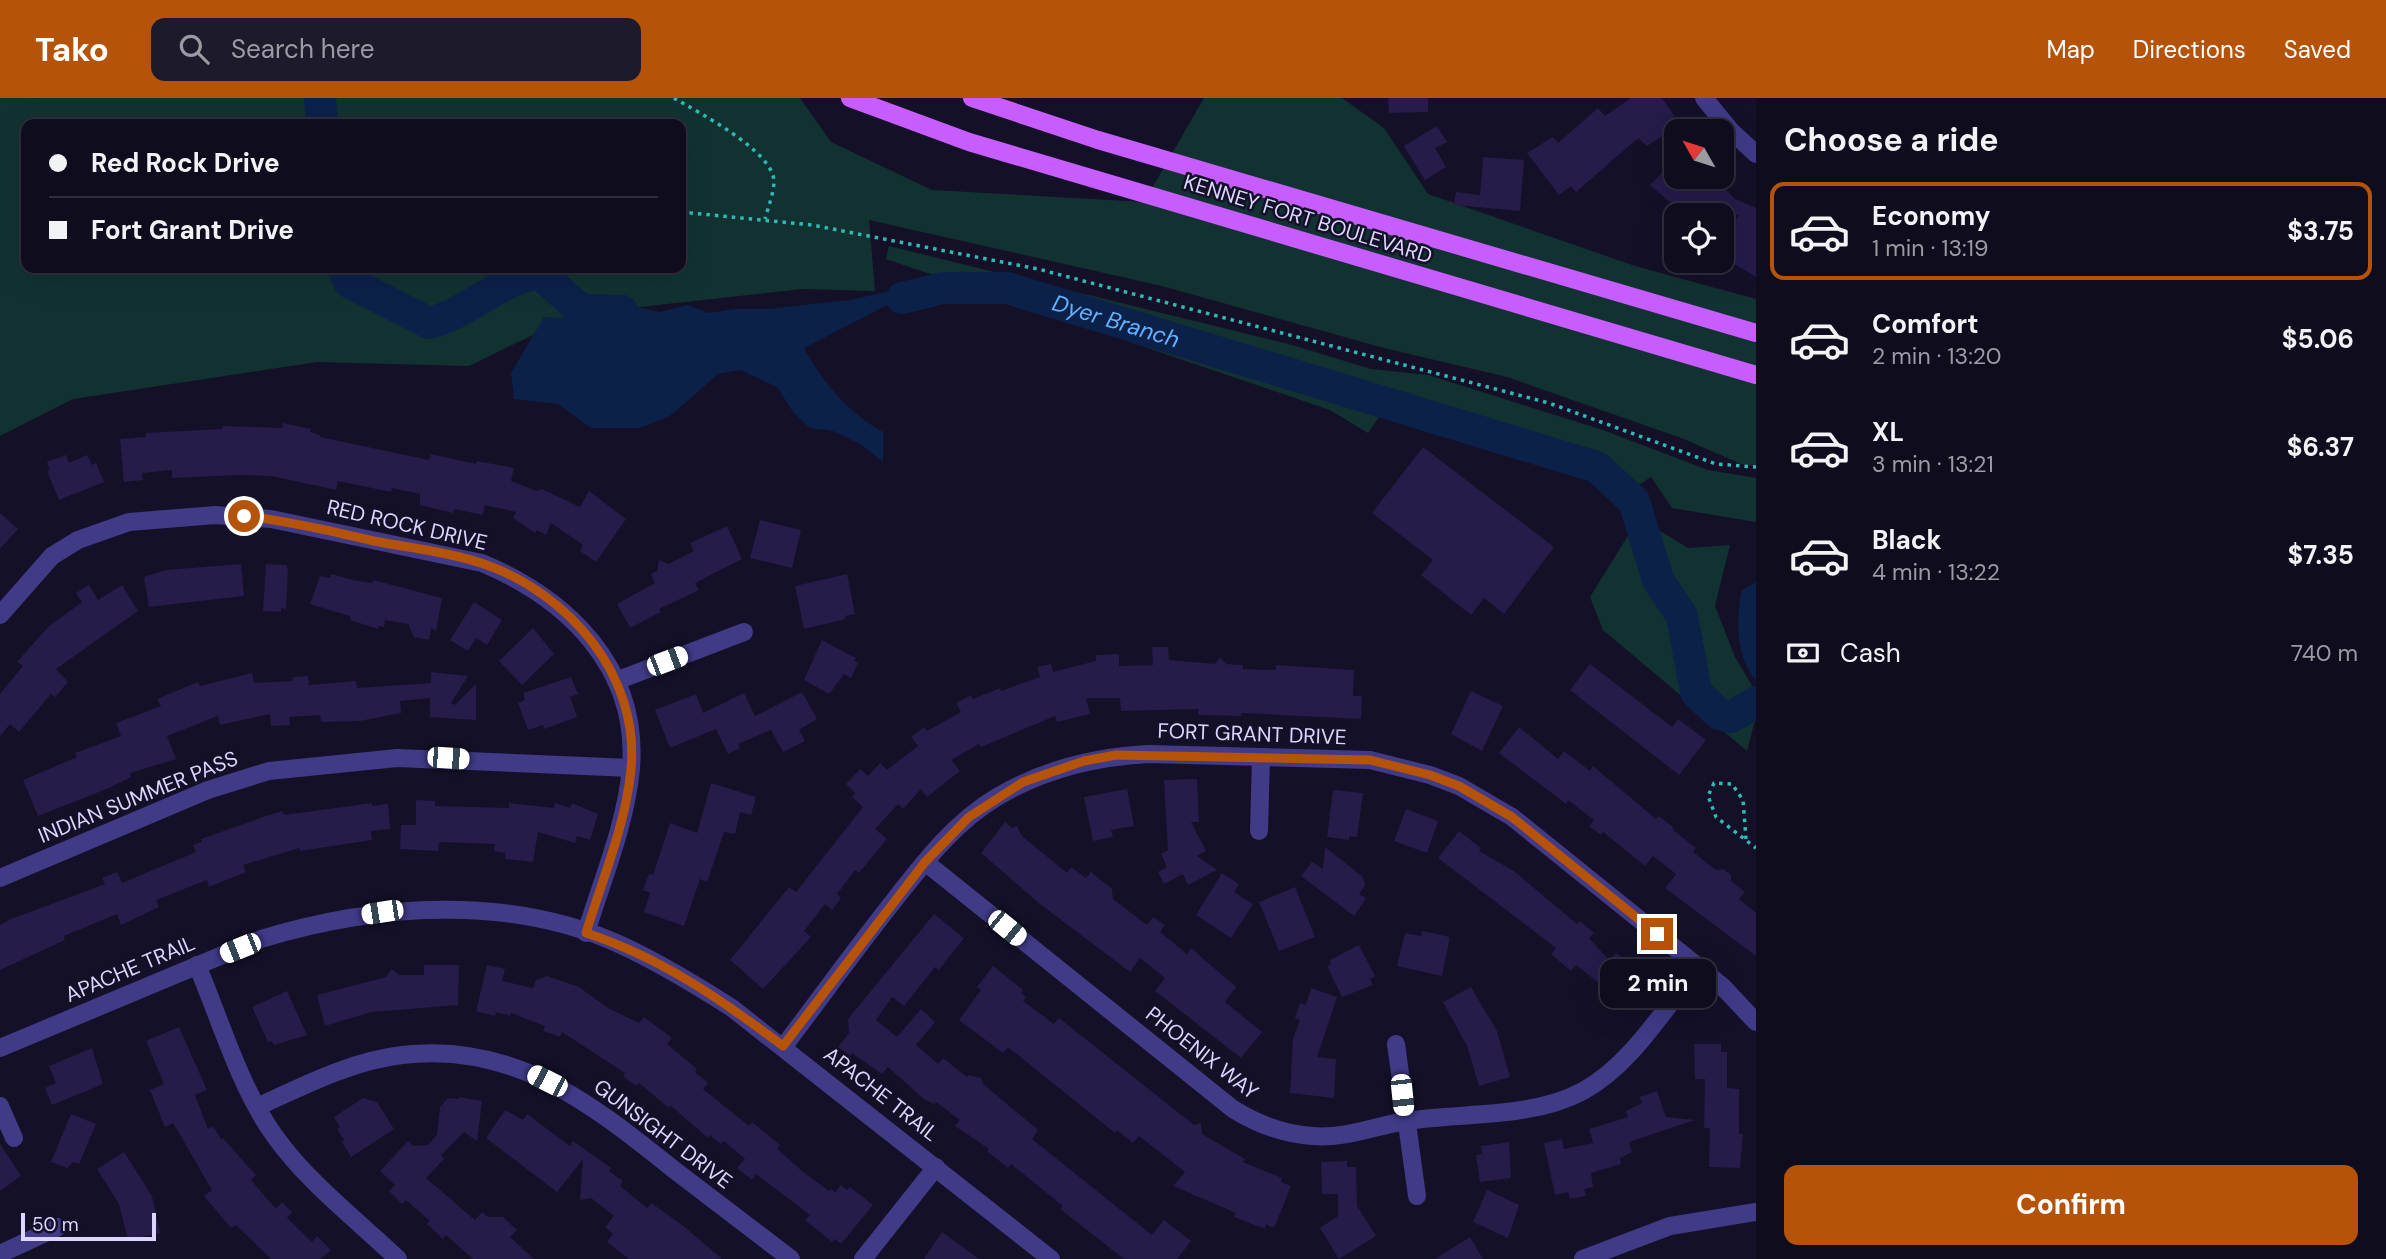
<!DOCTYPE html>
<html lang="en">
<head>
<meta charset="utf-8">
<style>
	:root { --surface:#0f0c1e; --page:#1d1a2b; --text:#f1f3f6; --muted:#9b9ba4; --line:#2f2c3c; --accent:#b45309 }
	body { margin:0; font-family:"DM Sans",sans-serif; background:var(--page); color:var(--text); height:100vh; display:flex; flex-direction:column; font-size:26px; white-space:nowrap }
	* { box-sizing:border-box; margin:0 }
	p { font-size:23px; color:var(--muted) }
	.icon { flex:none; width:38px; height:38px; fill:none; stroke:currentColor; stroke-width:2; stroke-linecap:round; stroke-linejoin:round }
	.map { position:relative; flex:1; overflow:hidden }
	.side { display:flex; flex-direction:column; background:var(--surface); width:630px }
	.side>* { flex:none }
	.banner { position:absolute; left:21px; top:21px; width:665px; height:154px; border-radius:14px; box-shadow:0 7px 28px #0002,0 0 0 2px var(--line); display:grid; align-content:center; height:154px; padding:0 28px; background:var(--surface) }
	.needle { width:46px; rotate:309deg }
	.tools { position:absolute; left:1664px; top:21px; display:grid; gap:14px }
	.tools a { display:grid; place-items:center; width:70px; height:70px; border-radius:14px; background:var(--surface); box-shadow:0 7px 28px #0002,0 0 0 2px var(--line); font-size:35px }
	.scale { position:absolute; left:21px; bottom:18px; width:135px; box-sizing:border-box; padding-left:7px; border:4px solid #dcd6ff; border-top:0; font-size:19px; line-height:24px; white-space:nowrap; color:#dcd6ff; -webkit-text-stroke:5px #141028; paint-order:stroke }
	.end { position:absolute; width:32px; height:32px; margin:-16px; border:9px solid #b45309; background:#fff; box-shadow:0 0 0 4px #fff }
	.from { border-radius:50% }
	.bubble { position:absolute; height:49px; border-radius:14px; background:var(--surface); box-shadow:0 7px 28px #0002,0 0 0 2px var(--line); font-size:23px; font-weight:700; line-height:49px; text-align:center }
	.car { position:absolute; width:21px; height:42px; margin:-21px -10px; border-radius:9px; box-shadow:0 0 5px 2px #0007; background:linear-gradient(#fff 24%,#345 0 40%,#fff 0 76%,#345 0 86%,#fff 0) }
	.banner b { display:flex; align-items:center; gap:24px; height:66px; font-size:26px }
	.banner b+b { border-top:2px solid var(--line) }
	.banner i { width:18px; height:18px; background:var(--text) }
	ul { padding:0; list-style:none }
	li { display:flex; align-items:center; gap:21px; height:98px; margin:0 14px 10px; padding:0 14px; border:4px solid transparent; border-radius:14px }
	li div { flex:1 }
	li b { display:block; font-size:26px }
	li em { font-style:normal; font-weight:700 }
	li.current { border-color:var(--accent) }
	li>.icon { width:63px; height:63px; stroke-width:1.5 }
	h2 { padding:0 28px; font-size:32px; line-height:84px }
	.pay { display:flex; align-items:center; gap:18px; height:77px; padding:0 28px; font-size:26px }
	.pay p { margin-inline-start:auto }
	.button { display:flex; gap:14px; margin-top:auto; padding:14px 28px }
	.button a { flex:1; height:80px; border-radius:14px; background:var(--accent); color:#fff; font-size:28px; font-weight:700; line-height:80px; text-align:center }
	header { display:flex; align-items:center; gap:42px; box-sizing:border-box; height:98px; padding:0 35px; background:var(--accent); color:#fff }
	header strong { font-size:33px }
	nav { display:flex; gap:38px; margin-inline-start:auto; font-size:24px }
	.search { width:490px; height:63px; background:var(--page); display:flex; align-items:center; gap:18px; box-sizing:border-box; padding:0 24px; border-radius:14px; color:var(--muted); font-size:26px }
	main { display:flex; flex:1; min-height:0 }
	.map>svg:first-child { display:block }
	.green { fill:#123232; fill-rule:evenodd }
	.water { fill:#0c214a }
	.lines { fill:none; stroke-linecap:round; stroke-linejoin:round }
	.river { stroke:#0c214a; stroke-width:32 }
	.building { fill:#261b49 }
	.path { stroke:#2fbab7; stroke-width:3.5; stroke-dasharray:3.5 5; stroke-linecap:butt }
	.minor { stroke:#403a87; stroke-width:18 }
	.major { stroke:#c85dff; stroke-width:18 }
	.route { stroke:#b45309; stroke-width:9 }
	.labels { text-anchor:middle; dominant-baseline:central; stroke-width:5; stroke-linejoin:round; paint-order:stroke }
	.street-label { font-size:21px; fill:#dcd6ff; stroke:#141028 }
	.water-label { font-size:23px; font-style:italic; fill:#64b2ff; stroke:#141028 }
</style>
</head>
<body>
<header>
<strong>Tako</strong>
<div class="search"><svg class="icon" aria-label="search" viewBox="0 0 24 24"><circle cx="10" cy="10" r="6"/><path d="M15 15l6 6"/></svg>Search here</div>
<nav><a>Map</a><a>Directions</a><a>Saved</a></nav>
</header>
<main>
<div class="map">
<svg width="1756" height="1161" viewBox="0 0 1756 1161">
	<rect width="100%" height="100%" fill="#141028"/>
	<!-- green -->
	<g class="green">
		<path d="M0 0H800L831 44 932 92 1144 104 1204 0H1342L1384 30 1428 96 1635 168 1756 201V368L1741 366 1684 341 1507 279 1384 250 1162 188 869 122 875 193 802 191 640 209 535 236 469 268 317 264 73 301 0 338ZM26 26H681V170H26Z"/>
		<path d="M889 148 1292 247 1371 271 1428 277 1603 332 1708 372 1756 380V424L1672 410 1651 379 1627 394 1461 330 1386 309 1368 335 1330 312 886 161Z"/>
		<path d="M1639 420 1688 450 1730 447 1715 508 1735 559 1754 591 1756 618 1747 653 1603 532 1590 499Z"/>
	</g>
	<!-- water -->
	<g class="water">
		<path d="M925 185 943 190 915 203 885 208 804 250C822 284 850 316 883 334V364L862 347 833 333 810 330 793 314 777 289 740 272 718 276 670 318 639 330H591L558 306 514 301 511 275 544 219 560 220 581 212 628 207 660 214 688 207 708 215 735 211H767L850 202Z"/>
		<path d="M1756 484V582C1735 560 1736 519 1742 492Z"/>
	</g>
	<g class="lines">
		<!-- river -->
		<g class="river">
			<path d="M320 0 322 26"/>
			<path d="M343 170 349 184 429 225C469 215 498 182 539 175L581 212 622 213"/>
			<path id="s1" d="M902 200 943 190H1007L1597 369 1634 403 1658 482 1682 518 1696 594 1719 616 1731 619 1756 604"/>
		</g>
	</g>
	<!-- building -->
	<g class="building">
		<path d="M1388 0H1428V14L1389 15Z"/>
		<path d="M1631 0H1662L1676 20 1663 30 1667 35 1647 48 1638 40 1576 94 1571 88 1559 97 1527 55 1553 39 1558 45 1598 10 1605 18Z"/>
		<path d="M1437 28 1447 44 1435 50 1446 69 1425 82 1404 48Z"/>
		<path d="M1483 59 1524 62 1520 113 1454 107 1456 94 1480 97Z"/>
		<path d="M1676 61V79H1713L1735 101 1756 110V179L1722 159V147L1739 117H1685L1650 87Z"/>
		<path d="M283 325 311 331 310 334 320 337V339L429 362 431 356 476 366 477 363 514 370 511 383 536 393 542 391 580 409 589 393 626 421 596 464 580 453 583 447 551 425 546 437 537 432 535 435 513 420 516 414 485 407 483 417 454 411 453 415 420 407V396L392 390 391 394 338 383 336 392 272 378 239 377 172 380V372L142 375 143 382 124 384 120 341 146 339V335L222 331 223 328 282 330Z"/>
		<path d="M1423 349 1554 449 1504 516 1484 500 1471 517 1421 477 1433 462 1372 415Z"/>
		<path d="M66 357 69 365 87 357 92 367 96 365 104 384 59 402 47 373 50 372 47 364Z"/>
		<path d="M0 415 18 431 0 451Z"/>
		<path d="M760 422 801 432 792 470 750 460Z"/>
		<path d="M727 428 742 461 695 485 699 492 659 511 661 514 630 530 617 506 655 485 651 476 657 473 659 462 669 466 694 453 690 445Z"/>
		<path d="M241 466 244 498 149 509 144 479 166 472Z"/>
		<path d="M266 466 286 467 288 472 286 511 281 510V514L263 513Z"/>
		<path d="M331 476 358 483 373 485V482L442 500 436 533 431 530 429 542 414 539 408 526 385 522 384 529 379 528 378 531 350 522V518L310 506 320 478 330 480Z"/>
		<path d="M847 476 855 516 845 518 846 521 804 531 795 488Z"/>
		<path d="M89 487 98 502 122 487 138 513 56 571 68 584 55 599 51 596 19 634 10 626 0 638V596L23 568 17 564 48 529 82 504 76 495Z"/>
		<path d="M474 504 502 522 487 547 476 540 468 553 450 542Z"/>
		<path d="M533 530 554 556 522 587 499 563Z"/>
		<path d="M822 542 856 560 854 563 858 565 851 580 844 576 829 596 804 582Z"/>
		<path d="M1152 549H1168L1169 562 1215 566 1220 559 1226 566 1243 567V571L1276 572V567L1354 572 1353 598H1362L1361 621 1241 615V618L1198 617V611L1121 613 1120 600H1086L1090 616 1057 624 1055 618 981 649 979 646 951 662 960 673 927 699 921 691 903 711 898 706 875 731 887 741 859 775 855 772 837 796 841 800 832 812 825 806 804 833 811 839 763 891 730 862 789 789 796 794 863 709 852 699 855 695 846 686 860 671 868 678 880 665 887 672 918 648 911 639 924 629 927 633 961 614 956 605 971 597 973 601 1000 590 1001 593 1040 579 1037 569 1051 566 1053 574 1096 563V557L1119 556V568L1153 567Z"/>
		<path d="M1590 566 1672 629 1678 621 1706 642 1679 677 1570 592Z"/>
		<path d="M431 574 468 578 451 605 455 607 476 586V622L430 619V600L400 603 401 615 360 623 321 624 320 617 289 619 290 627 271 628 270 616 220 627 218 618 167 638 176 661 130 675 131 679 109 690 38 718 23 682 77 659 75 655 121 638 116 625 161 608 157 601 198 584 200 588 252 575 254 585 292 583 293 579 308 578 309 587 356 583 357 590 431 585Z"/>
		<path d="M571 579 578 596 570 599 577 619 544 631 543 627 528 632 518 605 525 602 523 595Z"/>
		<path d="M1471 593 1503 608 1482 653 1451 636Z"/>
		<path d="M802 594 817 621 799 632 805 643 783 654 771 632 738 646 740 650 728 656 716 631 670 650 655 612 696 596 703 615 744 595 755 618Z"/>
		<path d="M1519 629 1558 661 1564 653 1590 673 1593 668 1656 721 1659 718 1673 729V732L1696 750 1693 754 1716 772 1723 771 1731 777V783L1745 794 1739 801 1756 815V858L1665 790 1676 776 1653 758 1645 768 1603 734 1601 737 1589 728 1594 722 1568 702 1566 706 1499 655Z"/>
		<path d="M1197 681 1199 724H1191L1206 753 1197 758 1217 772 1188 787 1183 776 1164 786 1158 774 1167 769 1161 756 1168 752 1164 682Z"/>
		<path d="M711 685 756 699 751 717 740 714 735 736 724 734 707 784 700 781 684 828 644 814 650 795 643 792 649 776 653 777 670 725 697 735Z"/>
		<path d="M1127 691 1134 728 1111 732 1113 739 1093 743 1084 699Z"/>
		<path d="M1333 692 1363 695 1357 739 1349 738V742L1327 739Z"/>
		<path d="M416 702 435 703V708L509 710V705L554 710 555 705 570 710 572 705 598 716 590 742 577 738 575 745 538 734 533 764 505 761 506 755 494 753 495 746 439 744 438 753 400 751 401 727H416Z"/>
		<path d="M372 705V708L388 706 390 731 371 733 372 742 300 753 299 750 243 767 246 774 209 789 207 782 156 802 159 809 121 827 117 816 64 838 65 842 0 872V827L11 821 105 786 102 780 117 774 122 785 196 754 193 747 202 744 201 741 263 719 282 713 284 717Z"/>
		<path d="M1406 711 1438 723 1427 755 1394 743Z"/>
		<path d="M1005 724 1012 730 1017 728 1022 738 1067 775 1071 769 1086 780 1091 774 1112 791 1113 801 1147 827 1153 819 1165 827 1160 834 1187 856 1191 850 1236 889 1225 904 1262 934 1241 960 1155 893 1165 880 1140 860 1130 874 1040 806 981 755Z"/>
		<path d="M1459 733 1481 750 1479 753 1514 773 1577 826 1580 823 1594 835 1589 840 1610 863 1616 855 1643 877 1622 903 1576 867 1571 873 1551 856 1556 850 1438 760Z"/>
		<path d="M1325 749 1363 779 1365 788 1359 796 1366 800 1354 818 1301 778 1312 764 1323 771Z"/>
		<path d="M1222 775 1239 786 1234 794 1253 806 1231 840 1196 817Z"/>
		<path d="M1295 789 1315 839 1279 853 1259 804Z"/>
		<path d="M934 816 964 840 939 872 935 869 904 908 892 899 876 922 897 939 921 911 935 924 916 947 938 966 943 960 967 979 969 977 981 980 983 986 1038 1032 1032 1041 1152 1137 1164 1122 1191 1143 1177 1161H1124L1060 1111 1063 1108 1011 1066 1008 1070 987 1053 989 1051 955 1028 960 1022 936 1004 934 1006 924 1001 888 969 882 976 852 955 850 958 838 949 849 935 848 921Z"/>
		<path d="M1422 833 1450 839 1442 878 1397 868 1405 835 1421 838Z"/>
		<path d="M1359 847 1375 878 1370 881 1373 887 1342 899 1327 868 1331 866 1330 862Z"/>
		<path d="M424 867H459L458 907 372 914 325 928 317 897 386 879 392 871 399 877H424Z"/>
		<path d="M487 867 505 871 502 883 533 890 536 882 547 878 579 889 608 910 639 925 644 919 672 940 667 946 697 971 695 974 708 985 703 991 749 1028 752 1024 780 1047 777 1051 802 1073 829 1093 831 1091 835 1095 841 1087 847 1092 850 1089 873 1107 841 1146 835 1141 832 1144 805 1122 810 1117 756 1076 752 1082 737 1070 745 1061 724 1043 721 1046 710 1037 708 1040 670 1007 669 1010 639 985 636 988 623 978 625 975 588 951 562 934 560 939 543 933 545 928 511 915 510 918 496 914 495 918 476 913Z"/>
		<path d="M993 868 1023 892 1021 895 1026 899 1023 903 1054 926 1059 920 1194 1027 1201 1025 1202 1036 1245 1061 1243 1064 1282 1080 1281 1084 1291 1088 1274 1130 1266 1126 1265 1131 1234 1119 1236 1115 1173 1088 1185 1074 1139 1038 1133 1045 1117 1032 1115 1035 1008 949 1003 955 959 922 981 892 977 889Z"/>
		<path d="M1471 889 1497 933 1510 979 1479 988 1467 948 1443 904Z"/>
		<path d="M1311 890 1337 899 1317 959 1336 961 1334 1000 1290 995 1293 941 1300 922 1295 920 1300 905 1306 907Z"/>
		<path d="M287 893 307 937 274 947 272 943 268 944 252 909Z"/>
		<path d="M179 929 207 992 195 997 208 1031 213 1028 221 1041 223 1040 246 1066 256 1077 251 1082 276 1111 282 1104 292 1114 287 1120 312 1144 317 1138 331 1152 320 1161H271L236 1127 231 1130 204 1098 212 1092 173 1025 165 1029 150 992 164 986 146 943Z"/>
		<path d="M1694 946H1721V954H1727V990L1739 991V1036H1743L1740 1070 1709 1069 1710 1030H1704L1705 981H1695Z"/>
		<path d="M92 950 103 986 52 1007 45 990 56 985 49 968Z"/>
		<path d="M1657 993 1666 1019 1695 1022 1629 1044 1632 1054 1620 1060 1621 1066 1591 1075 1593 1089 1584 1091 1586 1098 1570 1101 1568 1094 1555 1097 1544 1045 1562 1041 1564 1051 1593 1045 1589 1031 1628 1019 1626 1013 1642 1005 1640 999Z"/>
		<path d="M459 999 482 1003 477 1043 464 1034 441 1057 444 1061 426 1080 475 1122 482 1114 488 1119H503L517 1132 510 1139 534 1161H473L446 1137 443 1141 427 1126 430 1123 406 1102 402 1106 389 1093 395 1087 380 1073 408 1043 413 1048 428 1047 437 1037 440 1009 448 1000 459 1001Z"/>
		<path d="M363 1000 377 1004 394 1031 351 1059 342 1044 344 1042 337 1031 340 1029 334 1019Z"/>
		<path d="M505 1012 523 1022 527 1016 570 1048 573 1043 611 1070 609 1073 623 1083 620 1088 647 1110 651 1105 681 1126 722 1161H629L607 1144 613 1136 605 1129 614 1118 591 1100 580 1102 583 1061 557 1094 486 1040Z"/>
		<path d="M71 1016 96 1026 79 1066 73 1064 67 1070 51 1064Z"/>
		<path d="M1509 1044 1511 1080 1480 1084 1476 1057 1482 1056 1481 1048Z"/>
		<path d="M0 1046 21 1078 0 1093Z"/>
		<path d="M124 1054 152 1098 160 1135 128 1142 119 1106 97 1071Z"/>
		<path d="M1347 1063V1069H1356L1357 1108 1376 1138 1339 1161 1320 1130 1338 1118V1096H1322L1321 1064Z"/>
		<path d="M1487 1092 1519 1107 1508 1140 1473 1124Z"/>
		<path d="M942 1134 979 1161H924Z"/>
		<path d="M1470 1139 1483 1161H1435Z"/>
	</g>
	<g class="lines">
		<!-- path -->
		<g class="path">
			<path d="M674 0C699 15 772 52 774 83 774 94 768 110 765 121"/>
			<path d="M681 114 812 127 1038 171 1549 305 1716 366 1756 369"/>
			<path d="M1746 741 1743 702 1732 686 1714 685 1708 698 1716 719 1756 750"/>
		</g>
		<!-- minor -->
		<g class="minor">
			<path d="M1704 0 1731 33 1756 56"/>
			<path d="M0 517 52 458 78 442 129 424 215 417 271 421 482 465C568 501 639 570 631 670 626 726 602 782 586 835"/>
			<path d="M616 583 744 534"/>
			<path d="M1259 733 1261 660"/>
			<path d="M925 764 1233 1011C1257 1026 1284 1036 1312 1038 1345 1041 1374 1028 1406 1023 1464 1014 1531 1021 1583 993 1631 967 1664 911 1698 869"/>
			<path d="M0 780 208 692 269 673 397 660 631 670"/>
			<path d="M197 867C220 921 240 990 274 1037 307 1084 357 1122 398 1161"/>
			<path d="M1396 946 1417 1098"/>
			<path d="M784 948C821 899 857 849 896 800 925 763 955 724 997 699 1044 671 1094 659 1148 656L1370 662 1430 677 1459 688 1512 719 1722 888 1756 924"/>
			<path d="M0 950 261 841C376 806 509 796 621 847 660 865 696 887 732 910L1051 1161"/>
			<path d="M0 1008 14 1040"/>
			<path d="M257 1009C303 988 351 963 402 957 516 943 594 1008 677 1074 715 1103 753 1132 791 1161"/>
			<path d="M0 1156 58 1129"/>
			<path d="M863 1161 936 1069"/>
			<path d="M1583 1161 1670 1128 1756 1114"/>
		</g>
		<!-- major -->
		<g class="major">
			<path d="M850 0 969 44 1756 277"/>
			<path d="M972 0 1098 42 1756 235"/>
		</g>
	</g>
	<g class="lines">
		<!-- route -->
		<path class="route" d="M244 418C288 423 331 433 374 443 410 450 449 454 484 466 568 495 640 577 631 671 626 726 602 782 586 835 660 859 722 902 783 948L925 764 969 719 1023 684 1084 663 1116 657 1370 662 1430 677 1459 688 1512 719 1657 836"/>
	</g>
	<g class="labels">
		<!-- street labels -->
		<g class="street-label">
			<text transform="translate(1308 121) rotate(17)">KENNEY FORT BOULEVARD</text>
			<text transform="translate(407 427) rotate(13)">RED ROCK DRIVE</text>
			<text transform="translate(1252 636) rotate(2)">FORT GRANT DRIVE</text>
			<text transform="translate(138 699) rotate(-22)">INDIAN SUMMER PASS</text>
			<text transform="translate(130 871) rotate(-23)">APACHE TRAIL</text>
			<text transform="translate(1202 955) rotate(38)">PHOENIX WAY</text>
			<text transform="translate(881 996) rotate(38)">APACHE TRAIL</text>
			<text transform="translate(663 1036) rotate(37)">GUNSIGHT DRIVE</text>
		</g>
		<!-- water labels -->
		<g class="water-label">
			<text stroke="none"><textPath href="#s1" startOffset="220">Dyer Branch</textPath></text>
		</g>
	</g>
</svg>
<div class="tools">
<a><svg class="needle" viewBox="-14 -14 28 28"><path d="M0-13l5 13h-10z" fill="#e53935"/><path d="M0 13l5-13h-10z" fill="#9b9ba4"/></svg></a>
<a><svg class="icon" aria-label="locate" viewBox="0 0 24 24"><circle cx="12" cy="12" r="6"/><path d="M12 2v4M12 18v4M2 12h4M18 12h4"/></svg></a>
</div>
<div class="scale">50 m</div>
<i class="end from" style="left:244px;top:418px"></i>
<i class="end" style="left:1657px;top:836px"></i>
<div class="bubble" style="left:1600px;top:861px;width:116px">2 min</div>
<i class="car" style="left:667px;top:563px;rotate:69deg"></i>
<i class="car" style="left:448px;top:660px;rotate:94deg"></i>
<i class="car" style="left:382px;top:814px;rotate:261deg"></i>
<i class="car" style="left:1007px;top:830px;rotate:129deg"></i>
<i class="car" style="left:240px;top:850px;rotate:248deg"></i>
<i class="car" style="left:547px;top:983px;rotate:297deg"></i>
<i class="car" style="left:1402px;top:997px;rotate:174deg"></i>
<div class="banner">
<b><i class="from"></i>Red Rock Drive</b>
<b><i></i>Fort Grant Drive</b>
</div>
</div>
<section class="side">
<h2>Choose a ride</h2>
<ul>
<li class="current"><svg class="icon" aria-label="car" viewBox="0 0 24 24"><path d="M5 17H2v-5l4-1 3-4h7l3 4 3 1v5h-3M9 17h6M6 11h13"/><circle cx="7" cy="17" r="2"/><circle cx="17" cy="17" r="2"/></svg><div><b>Economy</b><p>1 min · 13:19</p></div><em>$3.75</em></li>
<li><svg class="icon" aria-label="car" viewBox="0 0 24 24"><path d="M5 17H2v-5l4-1 3-4h7l3 4 3 1v5h-3M9 17h6M6 11h13"/><circle cx="7" cy="17" r="2"/><circle cx="17" cy="17" r="2"/></svg><div><b>Comfort</b><p>2 min · 13:20</p></div><em>$5.06</em></li>
<li><svg class="icon" aria-label="car" viewBox="0 0 24 24"><path d="M5 17H2v-5l4-1 3-4h7l3 4 3 1v5h-3M9 17h6M6 11h13"/><circle cx="7" cy="17" r="2"/><circle cx="17" cy="17" r="2"/></svg><div><b>XL</b><p>3 min · 13:21</p></div><em>$6.37</em></li>
<li><svg class="icon" aria-label="car" viewBox="0 0 24 24"><path d="M5 17H2v-5l4-1 3-4h7l3 4 3 1v5h-3M9 17h6M6 11h13"/><circle cx="7" cy="17" r="2"/><circle cx="17" cy="17" r="2"/></svg><div><b>Black</b><p>4 min · 13:22</p></div><em>$7.35</em></li>
</ul>
<div class="pay"><svg class="icon" aria-label="cash" viewBox="0 0 24 24"><path d="M3 7h18v10H3z"/><circle cx="12" cy="12" r="2"/></svg>Cash<p>740 m</p></div>
<div class="button"><a>Confirm</a></div>
</section>
</main>
</body>
</html>
